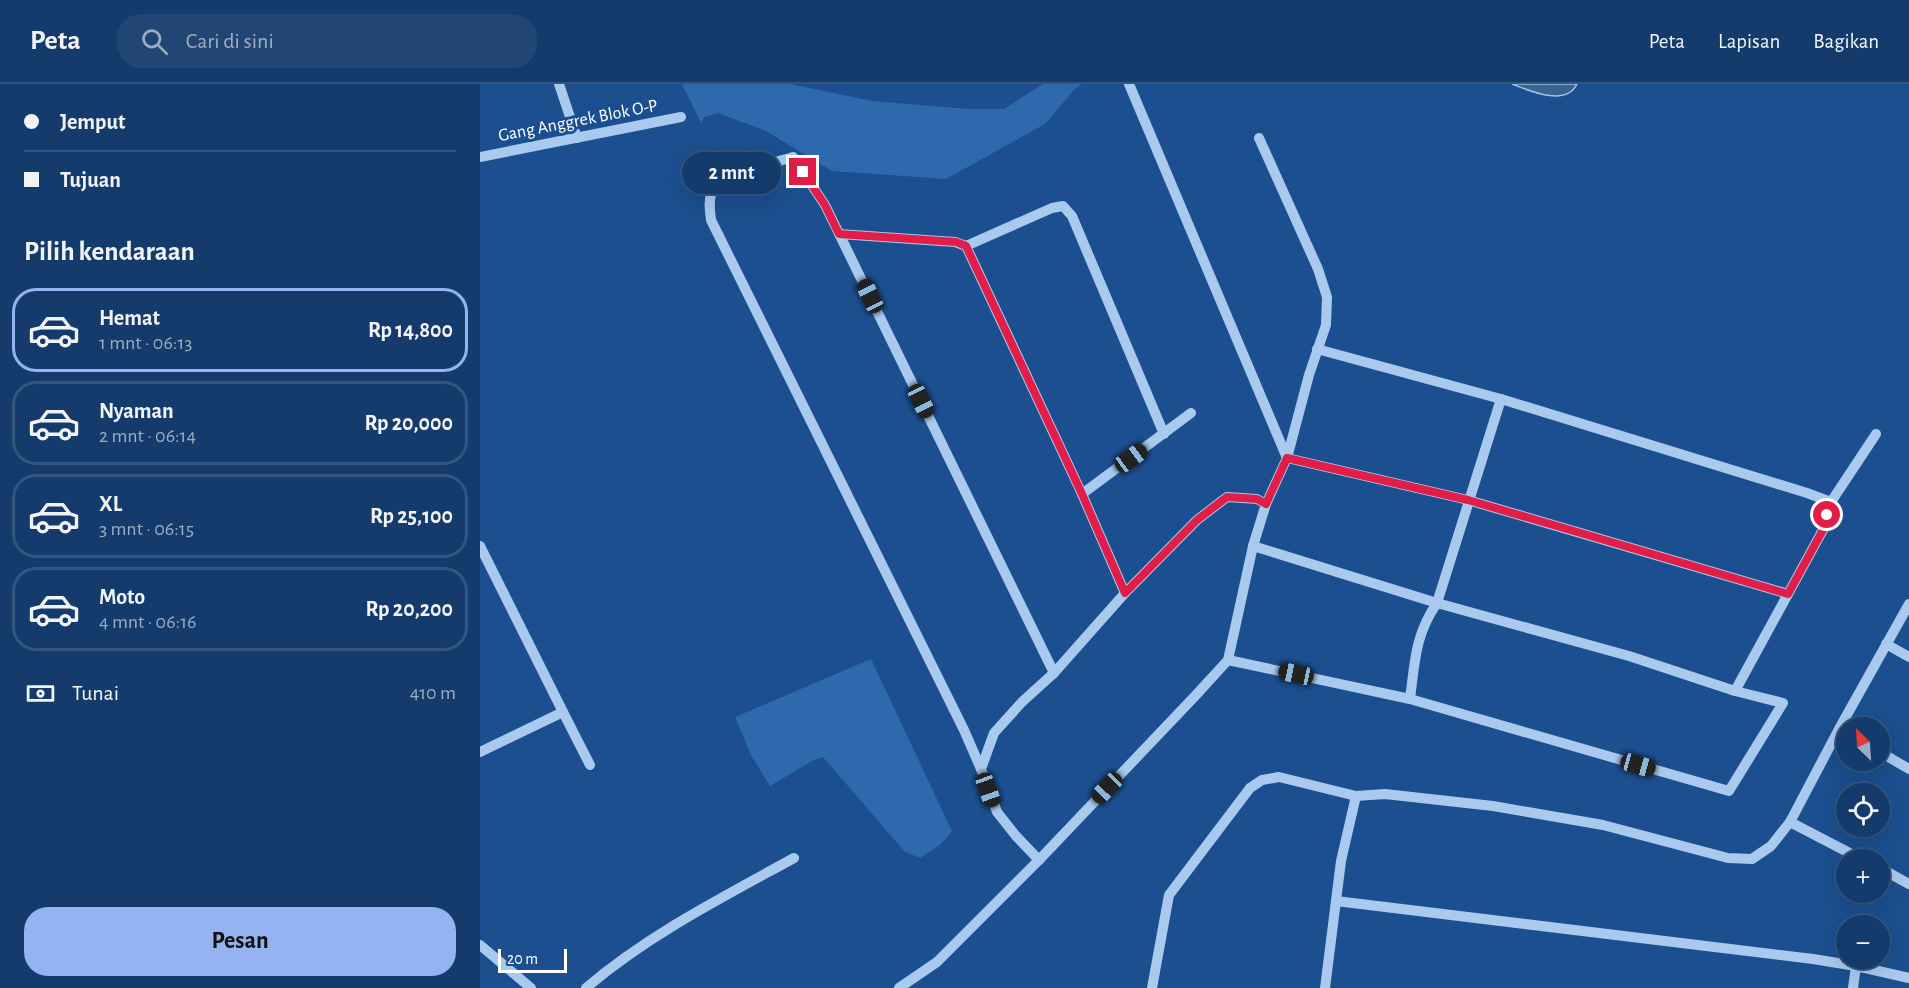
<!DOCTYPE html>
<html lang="id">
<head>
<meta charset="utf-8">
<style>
	:root { --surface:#143b6b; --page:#214673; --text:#f1f3f6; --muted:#9dadc1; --line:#33557e; --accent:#95b2f1 }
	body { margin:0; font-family:"Alegreya Sans",sans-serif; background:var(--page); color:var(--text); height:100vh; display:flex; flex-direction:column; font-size:22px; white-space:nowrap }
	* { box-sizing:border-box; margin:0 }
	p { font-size:20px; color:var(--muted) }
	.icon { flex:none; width:33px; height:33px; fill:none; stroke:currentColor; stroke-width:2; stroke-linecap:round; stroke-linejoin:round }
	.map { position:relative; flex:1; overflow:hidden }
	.side { display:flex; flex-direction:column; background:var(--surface); width:480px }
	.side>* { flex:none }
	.top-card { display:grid; align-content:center; height:132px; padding:0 24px; background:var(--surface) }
	.needle { width:39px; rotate:335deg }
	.fabs { position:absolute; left:1356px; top:633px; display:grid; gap:12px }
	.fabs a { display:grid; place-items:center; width:54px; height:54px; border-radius:50%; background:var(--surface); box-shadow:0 6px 24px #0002,0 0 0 2px var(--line); font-size:30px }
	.scale { position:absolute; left:18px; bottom:15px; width:69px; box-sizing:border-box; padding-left:6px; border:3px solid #fff; border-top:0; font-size:16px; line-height:21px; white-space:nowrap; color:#fff; -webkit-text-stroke:4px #1b4f8f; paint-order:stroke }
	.end { position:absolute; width:27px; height:27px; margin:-14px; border:8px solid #e11d48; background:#fff; box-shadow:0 0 0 3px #fff }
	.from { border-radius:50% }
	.bubble { position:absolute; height:42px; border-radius:21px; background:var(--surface); box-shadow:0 6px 24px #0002,0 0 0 2px var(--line); font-size:20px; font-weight:600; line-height:42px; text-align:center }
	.car { position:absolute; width:18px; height:36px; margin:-18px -9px; border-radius:8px; box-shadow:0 0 4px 2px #0007; background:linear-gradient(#222 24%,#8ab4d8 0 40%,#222 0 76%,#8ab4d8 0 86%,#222 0) }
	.top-card b { display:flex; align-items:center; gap:21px; height:57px; font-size:22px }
	.top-card b+b { border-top:2px solid var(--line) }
	.top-card i { width:15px; height:15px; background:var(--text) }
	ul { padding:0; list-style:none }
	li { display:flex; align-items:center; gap:18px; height:84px; margin:0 12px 9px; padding:0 12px; border:3px solid var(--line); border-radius:24px }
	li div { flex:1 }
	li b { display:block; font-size:22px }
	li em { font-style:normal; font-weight:600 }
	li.selected { border-color:var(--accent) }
	li>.icon { width:54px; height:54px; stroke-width:1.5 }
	h2 { padding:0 24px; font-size:27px; line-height:72px }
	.pay { display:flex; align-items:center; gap:15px; height:66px; padding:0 24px; font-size:22px }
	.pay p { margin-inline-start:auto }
	.cta { display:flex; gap:12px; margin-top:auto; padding:12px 24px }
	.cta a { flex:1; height:69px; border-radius:24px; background:var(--accent); color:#111; font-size:24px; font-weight:600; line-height:69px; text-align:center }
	header { display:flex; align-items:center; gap:36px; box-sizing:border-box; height:84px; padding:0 30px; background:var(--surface); border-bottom:2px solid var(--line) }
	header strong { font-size:28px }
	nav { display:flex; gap:33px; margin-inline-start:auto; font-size:21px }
	.search { width:420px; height:54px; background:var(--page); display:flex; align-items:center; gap:15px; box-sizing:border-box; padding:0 21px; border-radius:24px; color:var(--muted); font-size:22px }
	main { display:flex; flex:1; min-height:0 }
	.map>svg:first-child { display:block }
	.green { fill:#2e69ad }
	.water { fill:#3c6290; stroke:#9cc4f0; stroke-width:1.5 }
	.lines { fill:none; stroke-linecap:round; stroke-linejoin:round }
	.minor { stroke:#a9c9ee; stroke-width:10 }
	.route { stroke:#e11d48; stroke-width:8 }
	.labels { text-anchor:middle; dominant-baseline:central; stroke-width:6; stroke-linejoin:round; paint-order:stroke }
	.street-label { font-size:18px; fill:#fff; stroke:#1b4f8f }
</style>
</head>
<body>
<header>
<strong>Peta</strong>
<div class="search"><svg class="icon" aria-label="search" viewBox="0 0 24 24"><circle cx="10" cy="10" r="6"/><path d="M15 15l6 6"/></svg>Cari di sini</div>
<nav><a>Peta</a><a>Lapisan</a><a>Bagikan</a></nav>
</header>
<main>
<section class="side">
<div class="top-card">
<b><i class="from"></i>Jemput</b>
<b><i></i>Tujuan</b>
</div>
<h2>Pilih kendaraan</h2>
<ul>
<li class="selected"><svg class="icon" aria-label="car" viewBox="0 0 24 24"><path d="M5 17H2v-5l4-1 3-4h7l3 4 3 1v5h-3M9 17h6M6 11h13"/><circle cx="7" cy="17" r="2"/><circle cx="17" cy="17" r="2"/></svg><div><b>Hemat</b><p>1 mnt · 06:13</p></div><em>Rp 14,800</em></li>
<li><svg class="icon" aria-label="car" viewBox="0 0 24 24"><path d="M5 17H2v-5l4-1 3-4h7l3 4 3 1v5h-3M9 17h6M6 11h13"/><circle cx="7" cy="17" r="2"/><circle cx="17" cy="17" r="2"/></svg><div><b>Nyaman</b><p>2 mnt · 06:14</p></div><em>Rp 20,000</em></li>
<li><svg class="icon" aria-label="car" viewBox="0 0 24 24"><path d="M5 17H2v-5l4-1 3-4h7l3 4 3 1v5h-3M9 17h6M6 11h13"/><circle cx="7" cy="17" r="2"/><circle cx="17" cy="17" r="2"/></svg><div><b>XL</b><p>3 mnt · 06:15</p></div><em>Rp 25,100</em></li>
<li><svg class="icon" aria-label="car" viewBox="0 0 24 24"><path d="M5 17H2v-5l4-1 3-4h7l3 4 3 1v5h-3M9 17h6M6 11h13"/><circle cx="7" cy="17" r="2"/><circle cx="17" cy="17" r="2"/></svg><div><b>Moto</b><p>4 mnt · 06:16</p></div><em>Rp 20,200</em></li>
</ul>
<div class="pay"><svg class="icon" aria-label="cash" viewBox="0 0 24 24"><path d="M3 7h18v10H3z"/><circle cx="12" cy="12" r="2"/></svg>Tunai<p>410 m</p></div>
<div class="cta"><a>Pesan</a></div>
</section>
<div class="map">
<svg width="1429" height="904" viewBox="0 0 1429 904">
	<rect width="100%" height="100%" fill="#1b4f8f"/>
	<!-- green -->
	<g class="green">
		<path d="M202 0H310L392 17 489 25H524L563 0H602L595 5 565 40 466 95 352 87 286 47 238 29 224 33 221 39Z"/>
		<path d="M391 575 472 747 460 761 440 774 424 767 343 673 332 677 290 702 271 671 255 633Z"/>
	</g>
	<!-- water -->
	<path class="water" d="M1032 0H1097C1086 23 1050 7 1032 0Z"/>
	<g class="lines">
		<!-- minor -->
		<g class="minor">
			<path d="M79 0 97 54"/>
			<path d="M649 0 807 374 988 416 1308 510"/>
			<path d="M0 73 201 33"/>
			<path d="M359 150 475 158 486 162 602 410 645 509"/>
			<path d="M486 162 572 124 583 122 592 132 684 350"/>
			<path d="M837 265 1021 315 1327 409 1351 418"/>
			<path d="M602 410 711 329"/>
			<path d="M0 462 83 628 0 668"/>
			<path d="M773 462 957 519 1149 572 1255 607"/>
			<path d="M1406 560 1429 573"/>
			<path d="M748 576 930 615 1249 707 1303 619 1255 607 1344 444 1351 418 1396 350"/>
			<path d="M930 615C935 577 935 551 957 519L1021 315"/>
			<path d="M83 628 110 681"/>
			<path d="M1400 668 1429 685"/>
			<path d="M501 685 484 646 231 136C230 127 228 117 232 108 242 88 292 80 313 73L345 121 574 589"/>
			<path d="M1310 738 1383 776"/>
			<path d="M559 776 536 752 517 728 501 685 514 649 542 618 574 589 645 509 717 436 747 413 777 415 786 420"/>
			<path d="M1400 784 1429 800"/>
			<path d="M856 817 1333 875 1376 882 1429 894"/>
			<path d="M0 861 51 904"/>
			<path d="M106 904C168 851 243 813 314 774"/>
			<path d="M419 904 457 878 559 776 716 611 748 576 773 462 786 420 807 374 829 291 846 241 847 213 838 185 779 54"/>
			<path d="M672 904 689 811 770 704 782 696 799 693 876 712 905 710 1013 722 1123 741 1248 774 1272 775 1291 762 1310 738 1359 645 1429 520"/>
			<path d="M845 904 861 777 876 712"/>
			<path d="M1373 904 1376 882"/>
		</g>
	</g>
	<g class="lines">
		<!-- route -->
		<path class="route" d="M323 88 345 121 359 150 476 158 486 162 602 410 645 509 717 436 747 413 777 415 786 420 807 374 988 416 1308 510 1344 444 1347 431"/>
	</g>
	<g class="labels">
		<!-- street labels -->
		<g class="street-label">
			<text transform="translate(98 37) rotate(-11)">Gang Anggrek Blok O-P</text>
		</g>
	</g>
</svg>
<div class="fabs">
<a><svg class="needle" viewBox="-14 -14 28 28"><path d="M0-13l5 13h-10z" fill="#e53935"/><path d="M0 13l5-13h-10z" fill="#9dadc1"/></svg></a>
<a><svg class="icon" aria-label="locate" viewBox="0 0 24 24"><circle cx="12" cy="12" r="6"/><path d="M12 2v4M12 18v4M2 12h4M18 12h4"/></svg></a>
<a>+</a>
<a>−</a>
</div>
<div class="scale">20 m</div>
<i class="end from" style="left:1347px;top:431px"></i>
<i class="end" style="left:323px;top:88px"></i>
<div class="bubble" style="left:202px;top:68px;width:99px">2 mnt</div>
<i class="car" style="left:390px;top:212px;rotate:334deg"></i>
<i class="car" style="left:441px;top:317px;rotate:154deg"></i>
<i class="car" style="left:651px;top:374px;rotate:54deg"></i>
<i class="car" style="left:816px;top:590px;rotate:282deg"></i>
<i class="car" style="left:1158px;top:681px;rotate:106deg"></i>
<i class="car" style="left:627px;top:704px;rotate:224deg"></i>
<i class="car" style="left:508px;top:706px;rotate:160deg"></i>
</div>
</main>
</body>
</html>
